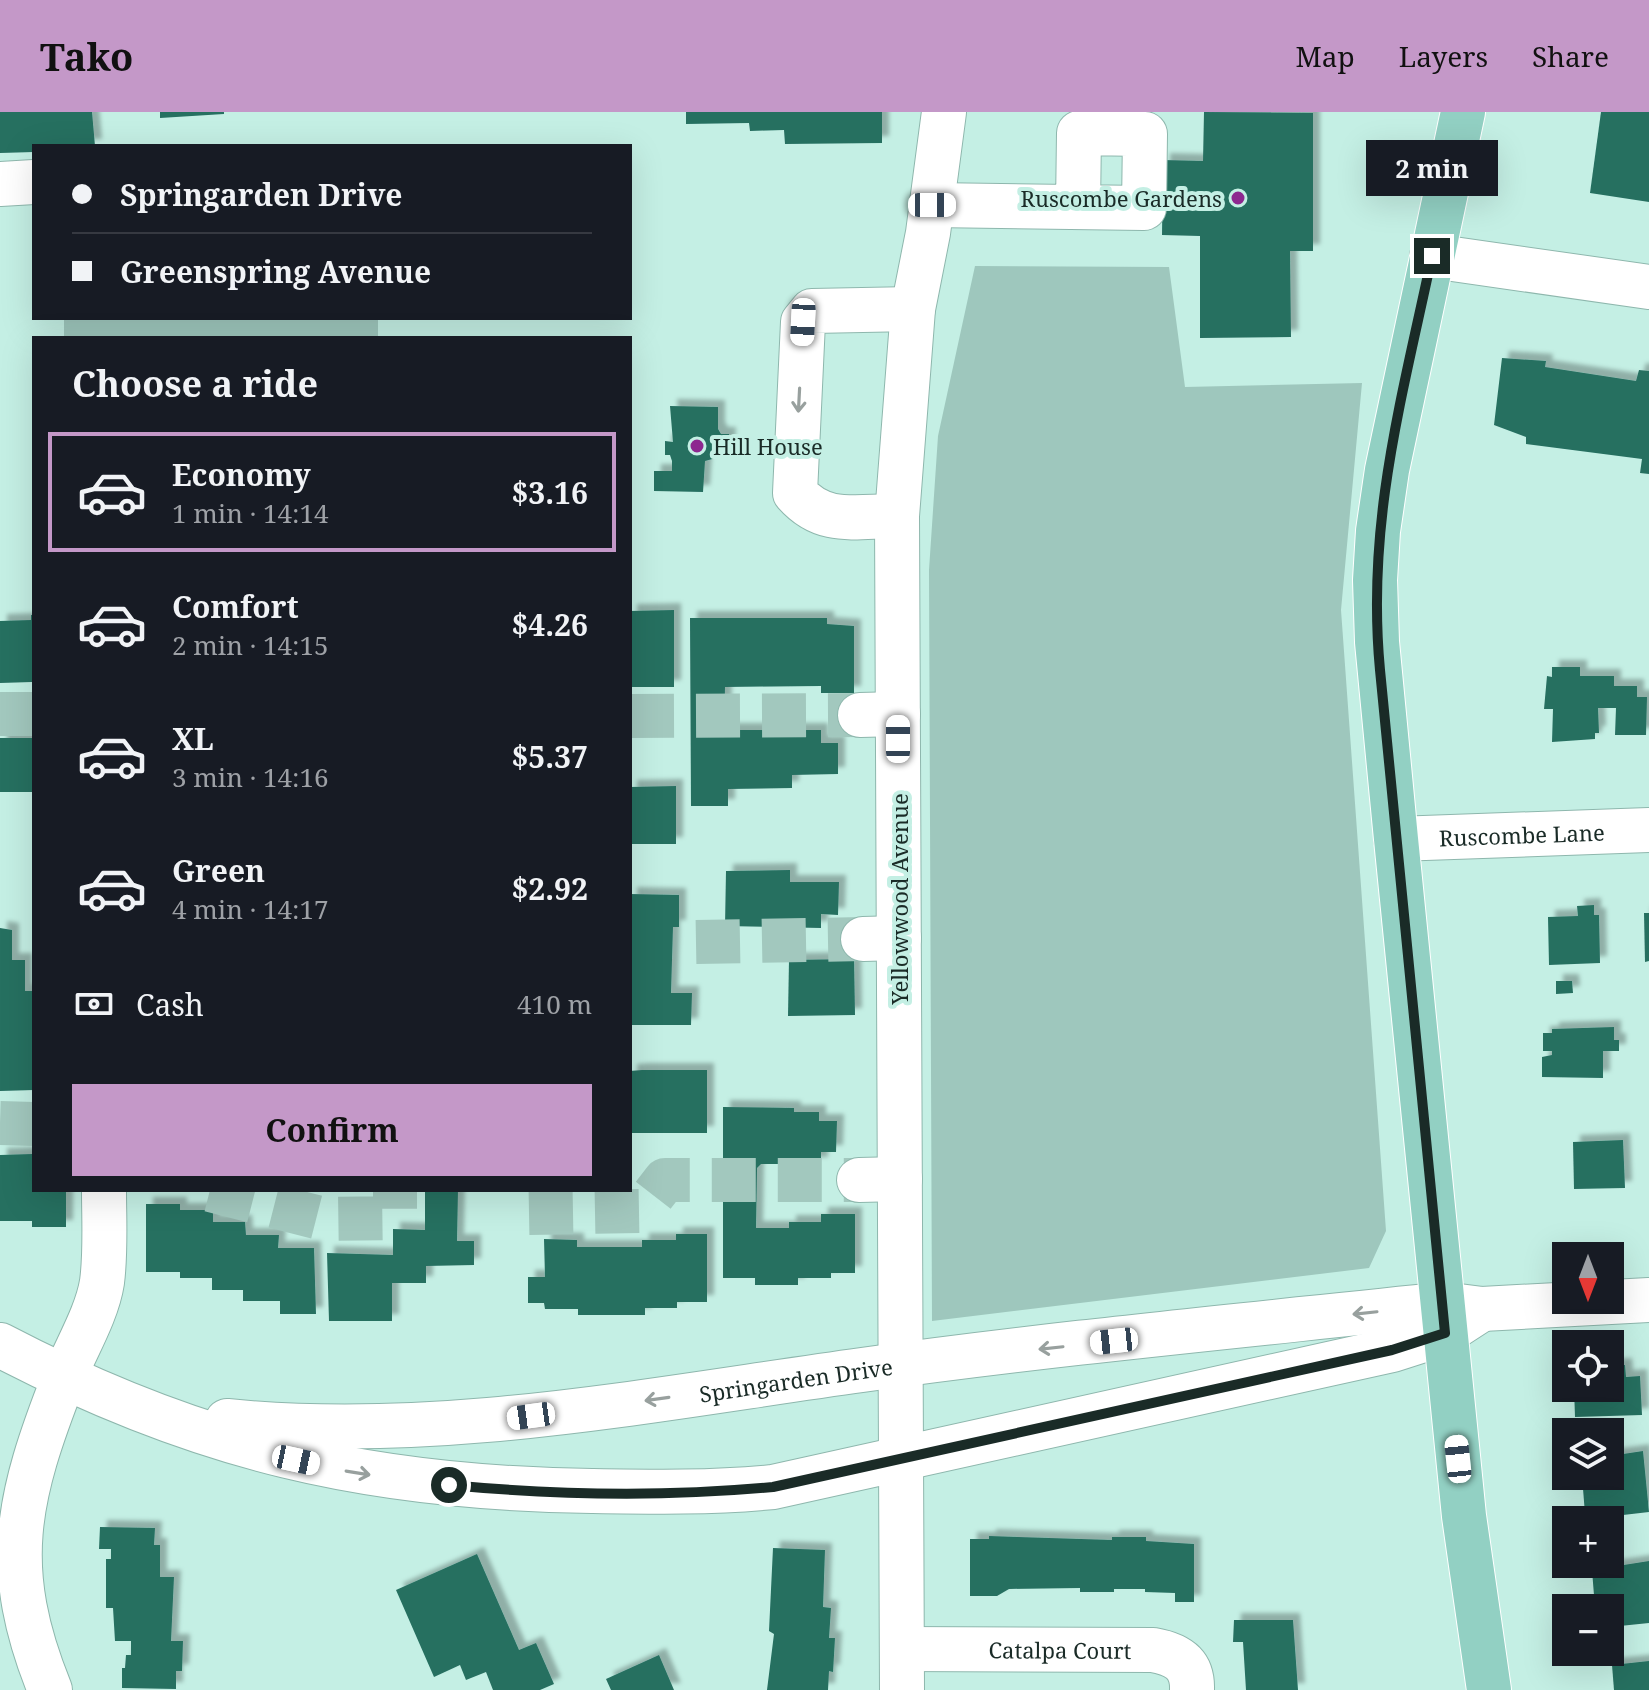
<!DOCTYPE html>
<html lang="en">
<head>
<meta charset="utf-8">
<style>
	:root { --surface:#171b24; --page:#242831; --text:#f1f3f6; --muted:#9ea1a6; --line:#363941; --accent:#c498c8 }
	body { margin:0; font-family:"Noto Serif",serif; background:var(--page); color:var(--text); height:100vh; display:flex; flex-direction:column; font-size:30px; white-space:nowrap }
	* { box-sizing:border-box; margin:0 }
	p { font-size:26px; color:var(--muted) }
	.icon { flex:none; width:44px; height:44px; fill:none; stroke:currentColor; stroke-width:2; stroke-linecap:round; stroke-linejoin:round }
	.map { position:relative; flex:1; overflow:hidden }
	.drawer { position:absolute; left:32px; top:224px; width:600px; height:856px; display:flex; flex-direction:column; background:var(--surface); border-radius:0px; box-shadow:0 8px 32px #0002 }
	.drawer>* { flex:none }
	.hud { position:absolute; left:32px; top:32px; width:600px; height:176px; border-radius:0px; box-shadow:0 8px 32px #0002; display:grid; align-content:center; height:176px; padding:0 40px; background:var(--surface) }
	.needle { width:52px; rotate:180deg }
	.fabs { position:absolute; left:1552px; top:1130px; display:grid; gap:16px }
	.fabs a { display:grid; place-items:center; width:72px; height:72px; border-radius:0px; background:var(--surface); box-shadow:0 8px 32px #0002; font-size:40px }
	.end { position:absolute; width:36px; height:36px; margin:-18px; border:10px solid #1a2b27; background:#fff; box-shadow:0 0 0 4px #fff }
	.from { border-radius:50% }
	.bubble { position:absolute; height:56px; border-radius:0px; background:var(--surface); box-shadow:0 8px 32px #0002; font-size:26px; font-weight:700; line-height:56px; text-align:center }
	.car { position:absolute; width:24px; height:48px; margin:-24px -12px; border-radius:10px; box-shadow:0 0 6px 2px #0007; background:linear-gradient(#fff 24%,#345 0 40%,#fff 0 76%,#345 0 86%,#fff 0) }
	.hud b { display:flex; align-items:center; gap:28px; height:76px; font-size:30px }
	.hud b+b { border-top:2px solid var(--line) }
	.hud i { width:20px; height:20px; background:var(--text) }
	ul { padding:0; list-style:none }
	li { display:flex; align-items:center; gap:24px; height:120px; margin:0 16px 12px; padding:0 24px; border:4px solid transparent; border-radius:0px }
	li div { flex:1 }
	li b { display:block; font-size:30px }
	li em { font-style:normal; font-weight:700 }
	li.on { border-color:var(--accent) }
	li>.icon { width:72px; height:72px; stroke-width:1.5 }
	h2 { padding:0 40px; font-size:36px; line-height:96px }
	.pay { display:flex; align-items:center; gap:20px; height:88px; padding:0 40px; font-size:30px }
	.pay p { margin-inline-start:auto }
	.cta { display:flex; gap:16px; margin-top:auto; padding:16px 40px }
	.cta a { flex:1; height:92px; border-radius:0px; background:var(--accent); color:#111; font-size:32px; font-weight:700; line-height:92px; text-align:center }
	header { display:flex; align-items:center; gap:48px; box-sizing:border-box; height:112px; padding:0 40px; background:var(--accent); color:#111 }
	header strong { font-size:38px }
	nav { display:flex; gap:44px; margin-inline-start:auto; font-size:28px }
	.map>svg:first-child { display:block }
	.green { fill:#9ec7bd }
	.building { fill:#266f61; filter:url(#shadow) }
	.lines { fill:none; stroke-linecap:round; stroke-linejoin:round }
	.minor-tunnel { stroke:#a2c8be; stroke-width:44; stroke-dasharray:44 22; stroke-linecap:butt }
	.minor-casing { stroke:#8eb7ad; stroke-width:46 }
	.major-casing { stroke:#fff; stroke-width:46 }
	.minor { stroke:#fff; stroke-width:44 }
	.major { stroke:#92d0c3; stroke-width:44 }
	.oneway { stroke:#98a09e }
	.route { stroke:#1a2b27; stroke-width:10 }
	.poi-dot { fill:#8d288f; stroke:#c4efe4; stroke-width:3 }
	.labels { text-anchor:middle; dominant-baseline:central; stroke-width:8; stroke-linejoin:round; paint-order:stroke }
	.poi-label { font-size:22px; fill:#1a2b27; stroke:#c4efe4; text-anchor:end }
	.street-label { font-size:22px; fill:#1a2b27; stroke:#c4efe4 }
</style>
</head>
<body>
<header>
<strong>Tako</strong>
<nav><a>Map</a><a>Layers</a><a>Share</a></nav>
</header>
<div class="map">
<svg width="1649" height="1578" viewBox="0 0 1649 1578">
	<defs>
		<filter id="shadow"><feDropShadow dx="7" dy="-7" stdDeviation="2" flood-color="#0004"/></filter>
	</defs>
	<rect width="100%" height="100%" fill="#c4efe4"/>
	<!-- green -->
	<g class="green">
		<path d="M975 154 1169 155 1185 275 1362 271 1341 498 1386 1119 1369 1156 932 1209 929 458 938 324Z"/>
		<rect x="64" y="206" width="314" height="20"/>
	</g>
	<!-- building -->
	<g class="building">
		<path d="M0 0H92L95 34H34V40L0 41Z"/>
		<path d="M160 0H224V2L160 6Z"/>
		<path d="M686 0H882V31L785 32 784 18 750 19 749 11 686 12Z"/>
		<path d="M1204 0 1313 1V139H1290L1291 225 1200 226V124L1162 123 1163 48 1203 49Z"/>
		<path d="M1601 0H1649V90L1590 81Z"/>
		<path d="M1502 246 1546 249 1545 255 1636 269 1639 258 1649 259V362L1640 361 1642 347 1526 332V325L1494 313Z"/>
		<path d="M670 294 718 295V317L721 322H729L728 338H712L716 346 705 349 703 380 654 379V359H672V349L670 343H665V329L673 330Z"/>
		<path d="M674 498V575H630V499Z"/>
		<path d="M31 503H34L32 570 0 571V509L31 508Z"/>
		<path d="M690 506H827V512L854 514V581H821V574L725 575 724 618H821V631H838V662L792 663V676L728 677V694H691Z"/>
		<path d="M1552 555H1580V564H1614V574H1637V585H1647L1646 623H1615L1616 596H1598L1599 621H1595V627L1552 630 1553 597H1544L1547 564 1552 565Z"/>
		<path d="M0 626H34L33 680H0Z"/>
		<path d="M676 674V732H630V675Z"/>
		<path d="M790 758V770H839L838 803 821 802V816L725 814 726 759Z"/>
		<path d="M630 782 679 783V815H673L671 881H692L691 913H632Z"/>
		<path d="M1594 793V803H1599L1600 851 1549 853 1548 805 1578 804 1577 794Z"/>
		<path d="M1644 801H1649V849L1645 850Z"/>
		<path d="M0 816 12 818V848H25V879H34V978L0 979Z"/>
		<path d="M854 847 855 903 788 904 789 848Z"/>
		<path d="M1556 869H1572L1573 881 1556 882Z"/>
		<path d="M1614 915V928H1619V939H1603V966L1542 965V945L1552 943V939H1543V921H1552V917Z"/>
		<path d="M642 958H707V1021H630V959Z"/>
		<path d="M723 995 794 996V1000H819V1009H837L836 1040H821V1052H761L757 1056 756 1116H789V1110H821V1102H855V1161H831V1166H798V1173H755V1166H723Z"/>
		<path d="M1623 1028 1625 1076 1574 1077 1573 1030Z"/>
		<path d="M32 1042 34 1078H66V1115H32V1109H0V1043Z"/>
		<path d="M425 1078H458L457 1129H474V1153L426 1154V1171H392V1209H329L327 1141 393 1143V1117L425 1118Z"/>
		<path d="M146 1092H180V1098H213V1110H245L246 1123H279L278 1136H314L316 1202H280V1189H243V1178H212V1166H180V1160H146Z"/>
		<path d="M676 1122H707V1190H677V1196H645V1203H578V1197H545L544 1191H528V1165H545L544 1127 577 1128V1135H642V1128H676Z"/>
		<path d="M1625 1253 1626 1265 1640 1264 1642 1303 1575 1305 1574 1276H1610V1254Z"/>
		<path d="M1643 1339 1649 1400 1597 1406V1401L1585 1402 1582 1364H1610V1344Z"/>
		<path d="M100 1415 155 1416 154 1433H160V1465H174L171 1529H183L182 1559H176V1577L122 1576V1556H125L126 1543H131V1529H115L113 1496H106V1447H111V1437H99Z"/>
		<path d="M989 1424 1112 1428V1425H1146V1429L1194 1432V1490H1175V1481L1145 1480V1477H1114V1480H1080V1476L1009 1477 997 1484H970V1427H989Z"/>
		<path d="M773 1436 825 1438 823 1495 831 1496 829 1526H835L833 1560 829 1559 828 1578H767L774 1522 769 1519Z"/>
		<path d="M477 1442 519 1538 536 1531 554 1572 540 1578H493L486 1560 466 1568 460 1553 434 1565 396 1478Z"/>
		<path d="M1649 1449V1511L1610 1515V1496H1595L1592 1458Z"/>
		<path d="M1234 1508H1293L1298 1578H1246L1243 1530H1233Z"/>
		<path d="M659 1543 674 1578H611L606 1567Z"/>
		<path d="M1649 1549V1578H1614L1612 1553Z"/>
	</g>
	<g class="lines">
		<!-- minor-tunnel -->
		<g class="minor-tunnel">
			<path d="M0 602H34"/>
			<path d="M630 604 860 603"/>
			<path d="M696 830 863 827"/>
			<path d="M0 1011 34 1012"/>
			<path d="M210 1078 324 1107 395 1106V1078"/>
			<path d="M529 1101 641 1099 665 1068H859"/>
		</g>
		<!-- minor casing -->
		<g class="minor-casing">
			<g id="minor">
				<path d="M0 72 34 70"/>
				<path d="M932 93 1144 96 1145 22 1079 21 1078 95"/>
				<path d="M1432 144 1649 175"/>
				<path d="M897 404C855 404 824 414 795 381L803 210 812 199 913 197"/>
				<path d="M860 603 898 602"/>
				<path id="s1" d="M1396 727 1649 718"/>
				<path d="M863 827 899 826"/>
				<path d="M859 1068 900 1067"/>
				<path d="M0 1233C199 1337 368 1376 592 1379 653 1380 712 1381 773 1375L1392 1238 1445 1221 1482 1197"/>
				<path id="s2" d="M227 1309C440 1330 651 1287 862 1258 1055 1231 1249 1213 1443 1192L1482 1197 1649 1188"/>
				<path id="s3" d="M902 1537 1153 1538C1176 1542 1193 1551 1192 1578"/>
				<path d="M50 1578C0 1455 17 1386 64 1266 76 1236 97 1202 102 1170 106 1140 104 1108 104 1078"/>
				<path d="M902 1578 897 404 913 197 928 121 944 0"/>
			</g>
		</g>
		<!-- major casing -->
		<g class="major-casing">
			<path id="major" d="M1463 0 1387 358 1378 419 1375 468 1377 530 1396 727 1464 1404 1489 1578"/>
		</g>
		<!-- minor -->
		<use href="#minor" class="minor"/>
		<!-- major -->
		<use href="#major" class="major"/>
	</g>
	<!-- one-way arrows -->
	<defs><path id="oneway-shaft" d="M-6 0H5M1.5-3L5.5 0L1.5 3" fill="none" stroke-width="1.6" stroke-linecap="round" stroke-linejoin="round" transform="scale(2)"/></defs>
	<g class="oneway">
		<use href="#oneway-shaft" transform="translate(799 288) rotate(93)"/>
		<use href="#oneway-shaft" transform="translate(1365 1201) rotate(174)"/>
		<use href="#oneway-shaft" transform="translate(1051 1236) rotate(174)"/>
		<use href="#oneway-shaft" transform="translate(657 1287) rotate(172)"/>
		<use href="#oneway-shaft" transform="translate(358 1361) rotate(9)"/>
	</g>
	<g class="lines">
		<!-- route -->
		<path class="route" d="M449 1373C555 1383 666 1385 773 1375L1392 1238 1445 1221 1380 558C1366 411 1402 286 1432 144"/>
	</g>
	<!-- markers -->
	<g class="poi-dot">
		<circle cx="1238" cy="86" r="8"/>
		<circle cx="697" cy="334" r="8"/>
	</g>
	<g class="labels">
		<!-- poi labels -->
		<g class="poi-label">
			<text x="1222" y="86">Ruscombe Gardens</text>
			<text x="713" y="334" text-anchor="start">Hill House</text>
		</g>
		<!-- street labels -->
		<g class="street-label">
			<text stroke="none"><textPath href="#s1" startOffset="126">Ruscombe Lane</textPath></text>
			<text transform="translate(899 787) rotate(-90)">Yellowwood Avenue</text>
			<text stroke="none"><textPath href="#s2" startOffset="572">Springarden Drive</textPath></text>
			<text stroke="none"><textPath href="#s3" startOffset="158">Catalpa Court</textPath></text>
		</g>
	</g>
</svg>
<div class="fabs">
<a><svg class="needle" viewBox="-14 -14 28 28"><path d="M0-13l5 13h-10z" fill="#e53935"/><path d="M0 13l5-13h-10z" fill="#9ea1a6"/></svg></a>
<a><svg class="icon" aria-label="locate" viewBox="0 0 24 24"><circle cx="12" cy="12" r="6"/><path d="M12 2v4M12 18v4M2 12h4M18 12h4"/></svg></a>
<a><svg class="icon" aria-label="layers" viewBox="0 0 24 24"><path d="M12 4l9 5-9 5-9-5zM3 14l9 5 9-5"/></svg></a>
<a>+</a>
<a>−</a>
</div>
<i class="end from" style="left:449px;top:1373px"></i>
<i class="end" style="left:1432px;top:144px"></i>
<div class="bubble" style="left:1366px;top:28px;width:132px">2 min</div>
<i class="car" style="left:932px;top:93px;rotate:90deg"></i>
<i class="car" style="left:803px;top:210px;rotate:183deg"></i>
<i class="car" style="left:898px;top:627px;rotate:0deg"></i>
<i class="car" style="left:1114px;top:1229px;rotate:264deg"></i>
<i class="car" style="left:531px;top:1304px;rotate:262deg"></i>
<i class="car" style="left:1458px;top:1347px;rotate:354deg"></i>
<i class="car" style="left:296px;top:1348px;rotate:102deg"></i>
<div class="hud">
<b><i class="from"></i>Springarden Drive</b>
<b><i></i>Greenspring Avenue</b>
</div>
<section class="drawer">
<h2>Choose a ride</h2>
<ul>
<li class="on"><svg class="icon" aria-label="car" viewBox="0 0 24 24"><path d="M5 17H2v-5l4-1 3-4h7l3 4 3 1v5h-3M9 17h6M6 11h13"/><circle cx="7" cy="17" r="2"/><circle cx="17" cy="17" r="2"/></svg><div><b>Economy</b><p>1 min · 14:14</p></div><em>$3.16</em></li>
<li><svg class="icon" aria-label="car" viewBox="0 0 24 24"><path d="M5 17H2v-5l4-1 3-4h7l3 4 3 1v5h-3M9 17h6M6 11h13"/><circle cx="7" cy="17" r="2"/><circle cx="17" cy="17" r="2"/></svg><div><b>Comfort</b><p>2 min · 14:15</p></div><em>$4.26</em></li>
<li><svg class="icon" aria-label="car" viewBox="0 0 24 24"><path d="M5 17H2v-5l4-1 3-4h7l3 4 3 1v5h-3M9 17h6M6 11h13"/><circle cx="7" cy="17" r="2"/><circle cx="17" cy="17" r="2"/></svg><div><b>XL</b><p>3 min · 14:16</p></div><em>$5.37</em></li>
<li><svg class="icon" aria-label="car" viewBox="0 0 24 24"><path d="M5 17H2v-5l4-1 3-4h7l3 4 3 1v5h-3M9 17h6M6 11h13"/><circle cx="7" cy="17" r="2"/><circle cx="17" cy="17" r="2"/></svg><div><b>Green</b><p>4 min · 14:17</p></div><em>$2.92</em></li>
</ul>
<div class="pay"><svg class="icon" aria-label="cash" viewBox="0 0 24 24"><path d="M3 7h18v10H3z"/><circle cx="12" cy="12" r="2"/></svg>Cash<p>410 m</p></div>
<div class="cta"><a>Confirm</a></div>
</section>
</div>
</body>
</html>
